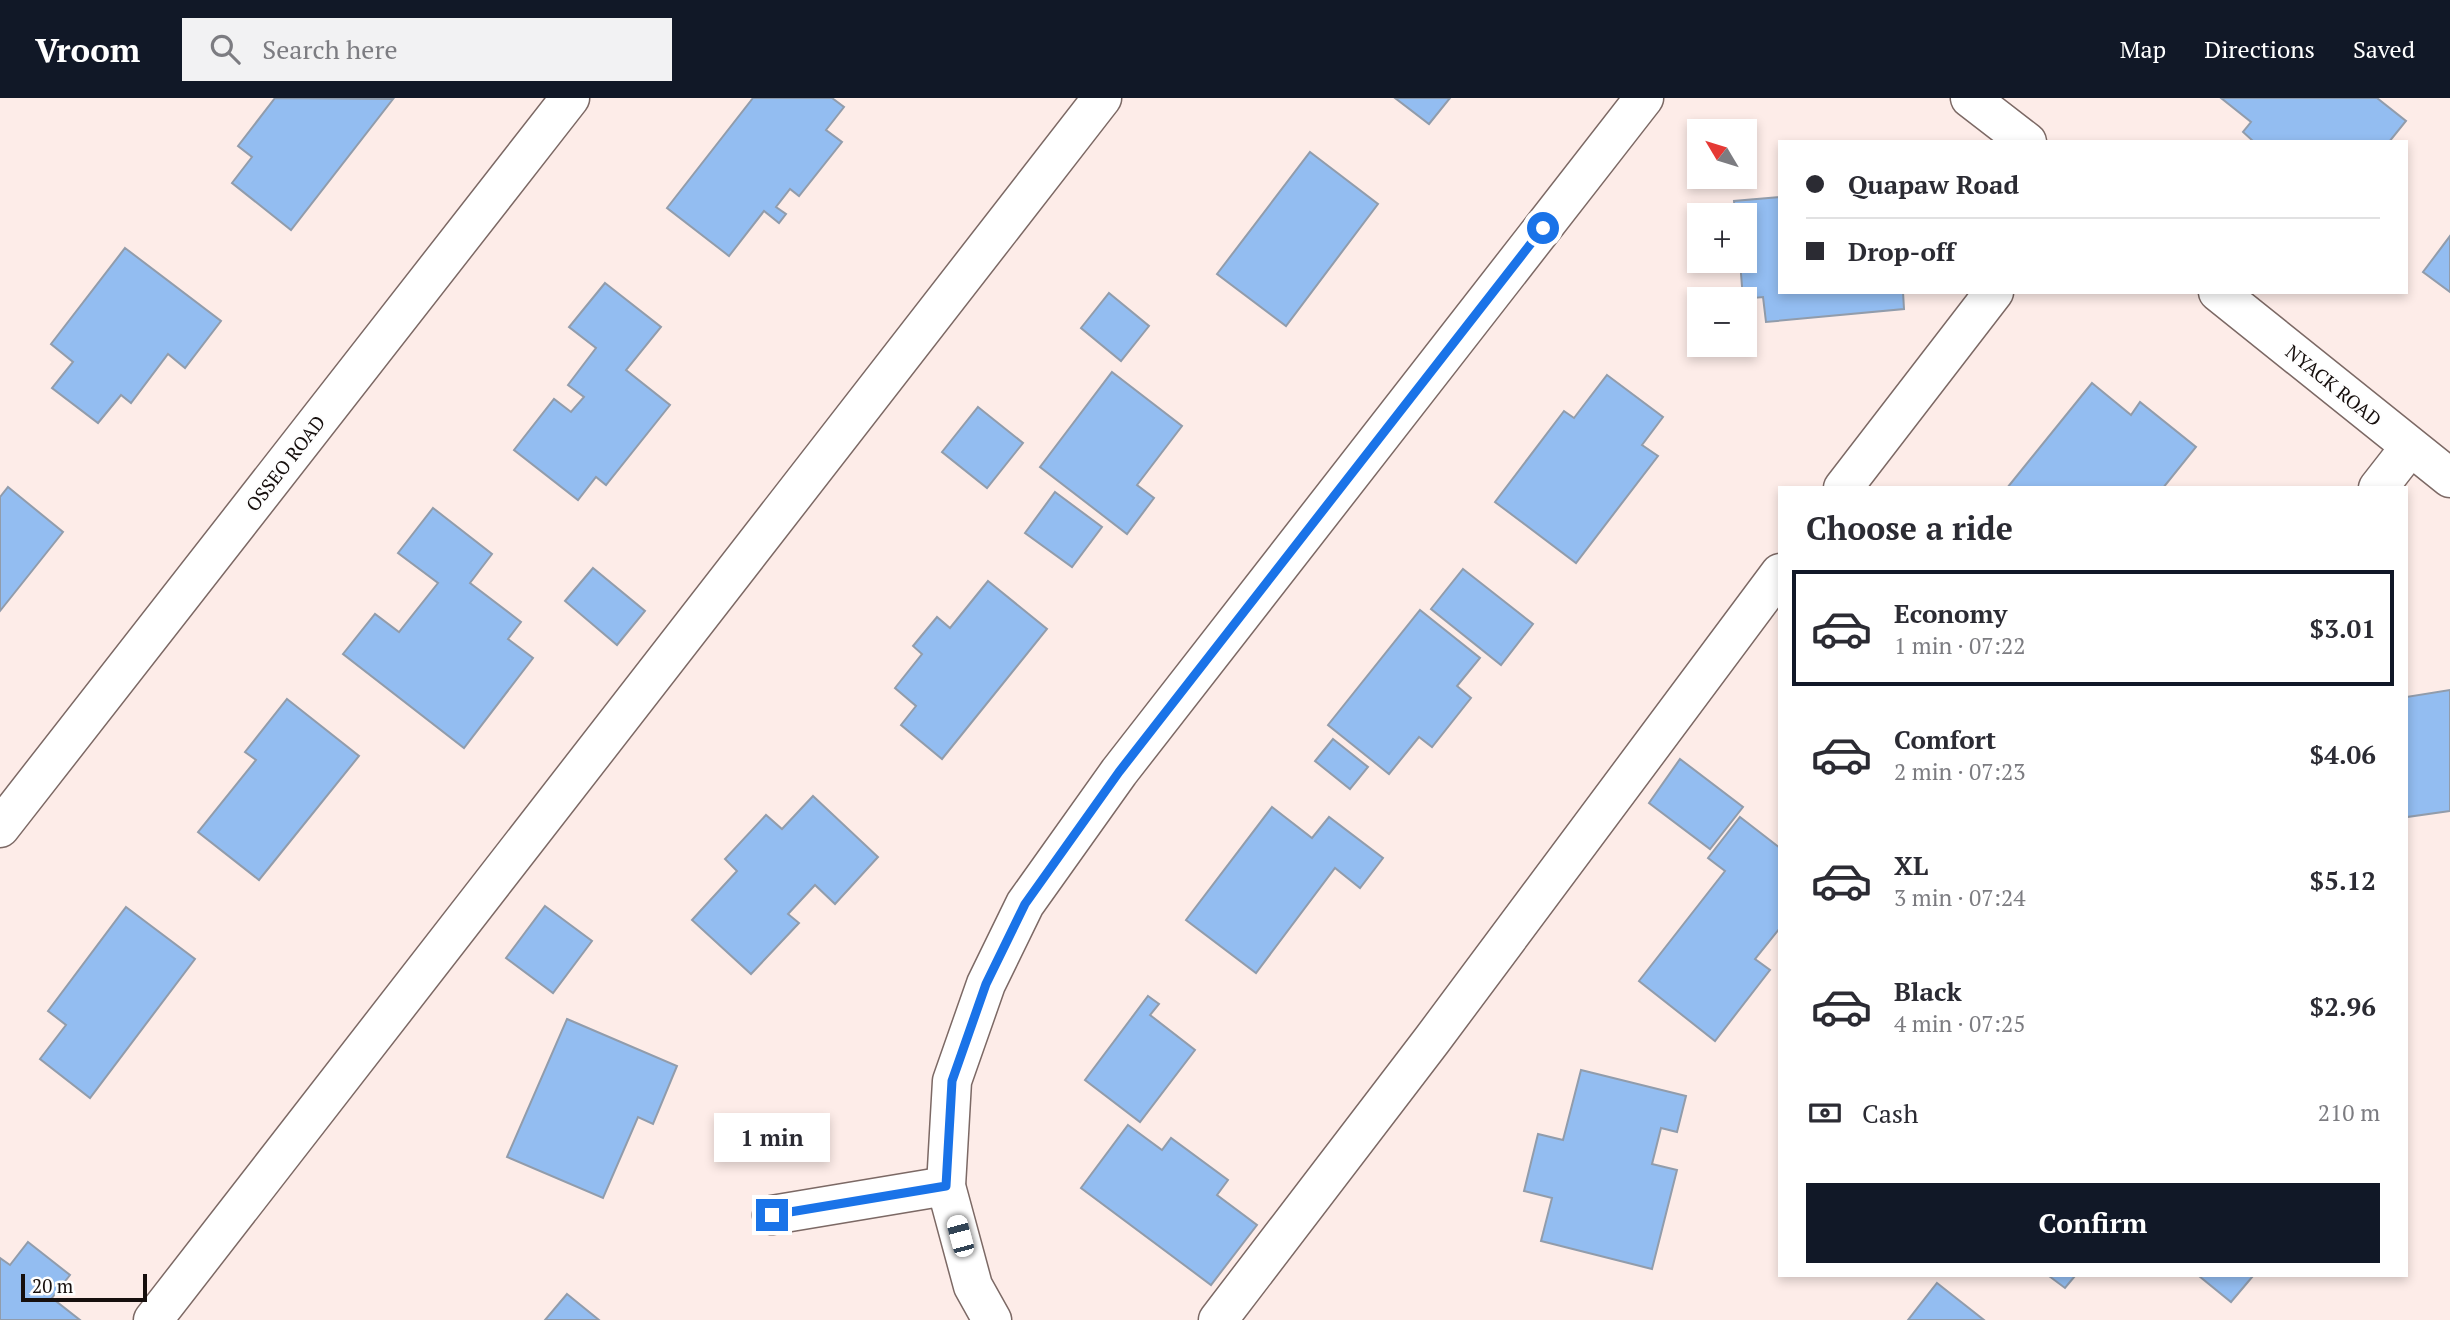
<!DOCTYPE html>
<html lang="en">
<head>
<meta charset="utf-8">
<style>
	:root { --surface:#fff; --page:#f2f2f3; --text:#2b2b33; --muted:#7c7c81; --line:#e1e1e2; --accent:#111827 }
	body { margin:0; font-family:"PT Serif",serif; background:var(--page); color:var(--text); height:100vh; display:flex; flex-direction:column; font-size:26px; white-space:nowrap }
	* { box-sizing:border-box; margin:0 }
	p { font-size:23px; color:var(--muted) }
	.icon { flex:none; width:38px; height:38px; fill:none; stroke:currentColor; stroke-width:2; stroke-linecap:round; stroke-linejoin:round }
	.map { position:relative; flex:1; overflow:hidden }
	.drawer { position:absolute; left:1778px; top:388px; width:630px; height:791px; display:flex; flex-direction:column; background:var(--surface); border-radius:0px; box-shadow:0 4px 10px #0003 }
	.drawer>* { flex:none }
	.guide { position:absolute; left:1778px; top:42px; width:630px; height:154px; border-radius:0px; box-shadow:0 4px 10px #0003; display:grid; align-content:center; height:154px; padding:0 28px; background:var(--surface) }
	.needle { width:46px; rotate:308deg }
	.buttons { position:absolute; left:1687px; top:21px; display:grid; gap:14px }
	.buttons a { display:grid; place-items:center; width:70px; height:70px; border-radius:0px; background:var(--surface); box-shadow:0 4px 10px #0003; font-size:35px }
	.scale { position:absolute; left:21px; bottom:18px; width:126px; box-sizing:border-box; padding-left:7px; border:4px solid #160f0d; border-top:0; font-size:19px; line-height:24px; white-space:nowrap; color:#160f0d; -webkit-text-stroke:5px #fefefe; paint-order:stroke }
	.end { position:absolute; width:32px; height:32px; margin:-16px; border:9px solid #1a73e8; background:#fff; box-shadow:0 0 0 4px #fff }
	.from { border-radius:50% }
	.bubble { position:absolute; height:49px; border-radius:0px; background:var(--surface); box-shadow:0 4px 10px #0003; font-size:23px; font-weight:700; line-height:49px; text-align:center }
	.car { position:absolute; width:21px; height:42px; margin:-21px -10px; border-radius:9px; box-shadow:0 0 5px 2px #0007; background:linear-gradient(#fff 24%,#345 0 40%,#fff 0 76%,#345 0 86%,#fff 0) }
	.guide b { display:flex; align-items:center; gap:24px; height:66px; font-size:26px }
	.guide b+b { border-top:2px solid var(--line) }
	.guide i { width:18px; height:18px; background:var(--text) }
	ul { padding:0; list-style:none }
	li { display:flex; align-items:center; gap:21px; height:116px; margin:0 14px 10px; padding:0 14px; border:4px solid transparent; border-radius:0px }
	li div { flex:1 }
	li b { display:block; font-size:26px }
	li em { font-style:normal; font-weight:700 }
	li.selected { border-color:var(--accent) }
	li>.icon { width:63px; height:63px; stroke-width:1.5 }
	h2 { padding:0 28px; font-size:32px; line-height:84px }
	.pay { display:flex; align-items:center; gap:18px; height:77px; padding:0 28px; font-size:26px }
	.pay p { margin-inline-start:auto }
	.button { display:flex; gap:14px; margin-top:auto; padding:14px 28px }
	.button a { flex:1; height:80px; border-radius:0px; background:var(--accent); color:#fff; font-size:28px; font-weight:700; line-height:80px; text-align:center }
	header { display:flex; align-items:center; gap:42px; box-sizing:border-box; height:98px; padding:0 35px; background:var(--accent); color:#fff }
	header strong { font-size:33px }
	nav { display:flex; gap:38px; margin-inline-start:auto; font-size:24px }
	.search { width:490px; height:63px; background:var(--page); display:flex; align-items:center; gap:18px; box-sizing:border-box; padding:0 24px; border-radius:0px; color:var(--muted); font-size:26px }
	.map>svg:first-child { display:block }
	.building { fill:#93bdf1; stroke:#919cab; stroke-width:2 }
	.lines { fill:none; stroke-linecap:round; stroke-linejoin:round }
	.minor-casing { stroke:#7c6965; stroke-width:41 }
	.minor { stroke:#fff; stroke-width:38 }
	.route { stroke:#1a73e8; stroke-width:9 }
	.labels { text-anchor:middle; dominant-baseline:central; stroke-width:5; stroke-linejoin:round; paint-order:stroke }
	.street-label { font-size:19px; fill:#160f0d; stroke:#fefefe }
</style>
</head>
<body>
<header>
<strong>Vroom</strong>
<div class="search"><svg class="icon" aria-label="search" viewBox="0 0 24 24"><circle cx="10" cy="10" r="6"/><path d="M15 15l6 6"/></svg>Search here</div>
<nav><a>Map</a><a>Directions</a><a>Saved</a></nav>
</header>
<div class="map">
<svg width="2450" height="1222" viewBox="0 0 2450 1222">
	<rect width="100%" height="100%" fill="#fdece8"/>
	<!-- building -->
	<g class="building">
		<path d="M275 0 393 1 291 132 232 85 252 59 238 48Z"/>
		<path d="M753 0H832L844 9 826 32 842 44 799 98 790 91 776 109 786 116 779 125 764 113 729 158 667 110Z"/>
		<path d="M1395 0H1450L1429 26Z"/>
		<path d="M2221 0H2377L2406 23 2389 44H2254L2243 34 2251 24Z"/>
		<path d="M1310 54 1378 106 1286 228 1217 176Z"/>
		<path d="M1780 99V194H1903L1904 211 1766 224 1763 199 1743 201 1740 163H1745V117H1735L1734 103Z"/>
		<path d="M2450 138V194L2423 174Z"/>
		<path d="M125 150 221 223 185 270 168 256 131 305 121 297 98 325 52 290 73 264 51 246Z"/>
		<path d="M605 185 661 229 626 272 670 307 606 387 596 379 578 402 514 352 554 301 571 314 584 299 568 287 596 250 569 229Z"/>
		<path d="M1109 195 1149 228 1121 263 1081 230Z"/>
		<path d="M1112 274 1182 328 1137 387 1154 400 1127 436 1040 369Z"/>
		<path d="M1607 277 1663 319 1642 347 1658 358 1576 465 1495 404 1564 313 1574 320Z"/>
		<path d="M2092 285 2131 317 2140 304 2196 349 2163 390H2007Z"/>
		<path d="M978 309 1023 345 987 390 942 354Z"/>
		<path d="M8 389 63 434 0 513V399Z"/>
		<path d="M1055 394 1102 429 1072 469 1025 435Z"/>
		<path d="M433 410 492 456 470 485 521 524 508 541 533 560 464 650 343 556 375 516 399 534 438 485 398 455Z"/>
		<path d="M593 470 645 513 617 547 565 503Z"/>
		<path d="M1463 471 1533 526 1501 567 1431 511Z"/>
		<path d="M988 483 1047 531 942 661 901 627 916 608 895 590 922 556 913 548 937 519 950 530Z"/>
		<path d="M1420 512 1480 560 1457 588 1471 600 1432 649 1419 639 1389 676 1328 627Z"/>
		<path d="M2450 592V713L2407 719 2406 599Z"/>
		<path d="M287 601 359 658 259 782 198 734 256 662 245 654Z"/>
		<path d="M1333 641 1368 669 1350 691 1315 663Z"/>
		<path d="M1680 661 1743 709 1710 751 1649 705Z"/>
		<path d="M813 698 878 759 835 806 815 787 788 816 799 825 751 876 692 822 737 773 725 761 766 717 782 731Z"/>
		<path d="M1272 709 1312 740 1329 719 1383 760 1360 790 1335 770 1256 875 1186 822Z"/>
		<path d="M1740 719 1780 750V830L1755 861 1770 872 1715 943 1639 883 1725 773 1708 760Z"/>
		<path d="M545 808 592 843 553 895 506 860Z"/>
		<path d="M126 809 195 861 90 1000 40 961 66 927 48 913Z"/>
		<path d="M1148 898 1159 906 1150 917 1195 952 1140 1024 1085 982Z"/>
		<path d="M567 921 677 968 653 1026 638 1019 603 1100 507 1059Z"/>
		<path d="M1581 972 1686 998 1677 1034 1661 1030 1652 1066 1677 1072 1652 1171 1541 1143 1552 1100 1524 1093 1538 1036 1563 1042Z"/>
		<path d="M1128 1027 1162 1052 1171 1040 1228 1082 1217 1097 1257 1127 1211 1187 1081 1090Z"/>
		<path d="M28 1144 70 1177 52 1200 80 1222H0V1160L10 1167Z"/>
		<path d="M2049 1178H2075L2065 1190Z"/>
		<path d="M2199 1178H2253L2231 1204Z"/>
		<path d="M1937 1185 1984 1222H1908Z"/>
		<path d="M567 1196 599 1222H545Z"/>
	</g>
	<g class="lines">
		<!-- minor casing -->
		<g class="minor-casing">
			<g id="minor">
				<path d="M1970 0 2027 44"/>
				<path d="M2218 194 2450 380"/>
				<path d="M1843 390 1994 194"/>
				<path d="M2378 390 2410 349"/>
				<path d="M0 730 570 0"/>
				<path d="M772 1117 946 1088"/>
				<path d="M153 1222 1102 0"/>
				<path d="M992 1222 973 1188 946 1088 952 983 986 886 1025 806 1119 674 1644 0"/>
				<path d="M1218 1222 1432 942 1780 475"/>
			</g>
		</g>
		<!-- minor -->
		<use href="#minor" class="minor"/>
	</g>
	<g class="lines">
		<!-- route -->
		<path class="route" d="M772 1117 946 1088 952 983 986 886 1025 806 1119 674 1543 130"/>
	</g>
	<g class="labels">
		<!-- street labels -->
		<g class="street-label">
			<text transform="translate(2334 287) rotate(39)">NYACK ROAD</text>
			<text transform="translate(285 365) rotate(-52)">OSSEO ROAD</text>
		</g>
	</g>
</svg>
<div class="buttons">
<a><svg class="needle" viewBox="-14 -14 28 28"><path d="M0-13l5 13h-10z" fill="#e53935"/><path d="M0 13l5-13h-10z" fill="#7c7c81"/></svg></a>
<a>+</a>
<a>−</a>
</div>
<div class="scale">20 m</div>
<i class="end from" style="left:1543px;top:130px"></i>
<i class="end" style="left:772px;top:1117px"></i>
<div class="bubble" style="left:714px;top:1015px;width:116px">1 min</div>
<i class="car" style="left:960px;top:1138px;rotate:345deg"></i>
<div class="guide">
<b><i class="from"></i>Quapaw Road</b>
<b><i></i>Drop-off</b>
</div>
<section class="drawer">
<h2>Choose a ride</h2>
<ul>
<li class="selected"><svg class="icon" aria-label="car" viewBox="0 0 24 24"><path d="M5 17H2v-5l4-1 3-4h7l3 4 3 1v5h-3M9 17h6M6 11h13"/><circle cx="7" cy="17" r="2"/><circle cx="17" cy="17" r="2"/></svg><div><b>Economy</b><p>1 min · 07:22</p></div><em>$3.01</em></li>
<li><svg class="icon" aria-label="car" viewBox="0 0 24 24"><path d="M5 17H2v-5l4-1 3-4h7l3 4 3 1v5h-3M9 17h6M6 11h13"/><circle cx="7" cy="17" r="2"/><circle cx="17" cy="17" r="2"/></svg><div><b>Comfort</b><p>2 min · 07:23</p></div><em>$4.06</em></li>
<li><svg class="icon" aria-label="car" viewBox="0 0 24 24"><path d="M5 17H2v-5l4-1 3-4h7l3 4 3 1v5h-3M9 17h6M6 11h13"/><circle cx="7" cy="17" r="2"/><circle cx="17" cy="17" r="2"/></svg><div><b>XL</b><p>3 min · 07:24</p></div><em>$5.12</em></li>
<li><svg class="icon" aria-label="car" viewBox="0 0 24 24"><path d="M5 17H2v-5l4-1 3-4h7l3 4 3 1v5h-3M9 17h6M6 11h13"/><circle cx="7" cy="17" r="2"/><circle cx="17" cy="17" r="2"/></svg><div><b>Black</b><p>4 min · 07:25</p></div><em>$2.96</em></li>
</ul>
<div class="pay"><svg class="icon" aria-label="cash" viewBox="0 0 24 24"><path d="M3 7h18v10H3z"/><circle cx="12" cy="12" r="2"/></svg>Cash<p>210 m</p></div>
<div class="button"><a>Confirm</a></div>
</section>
</div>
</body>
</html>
